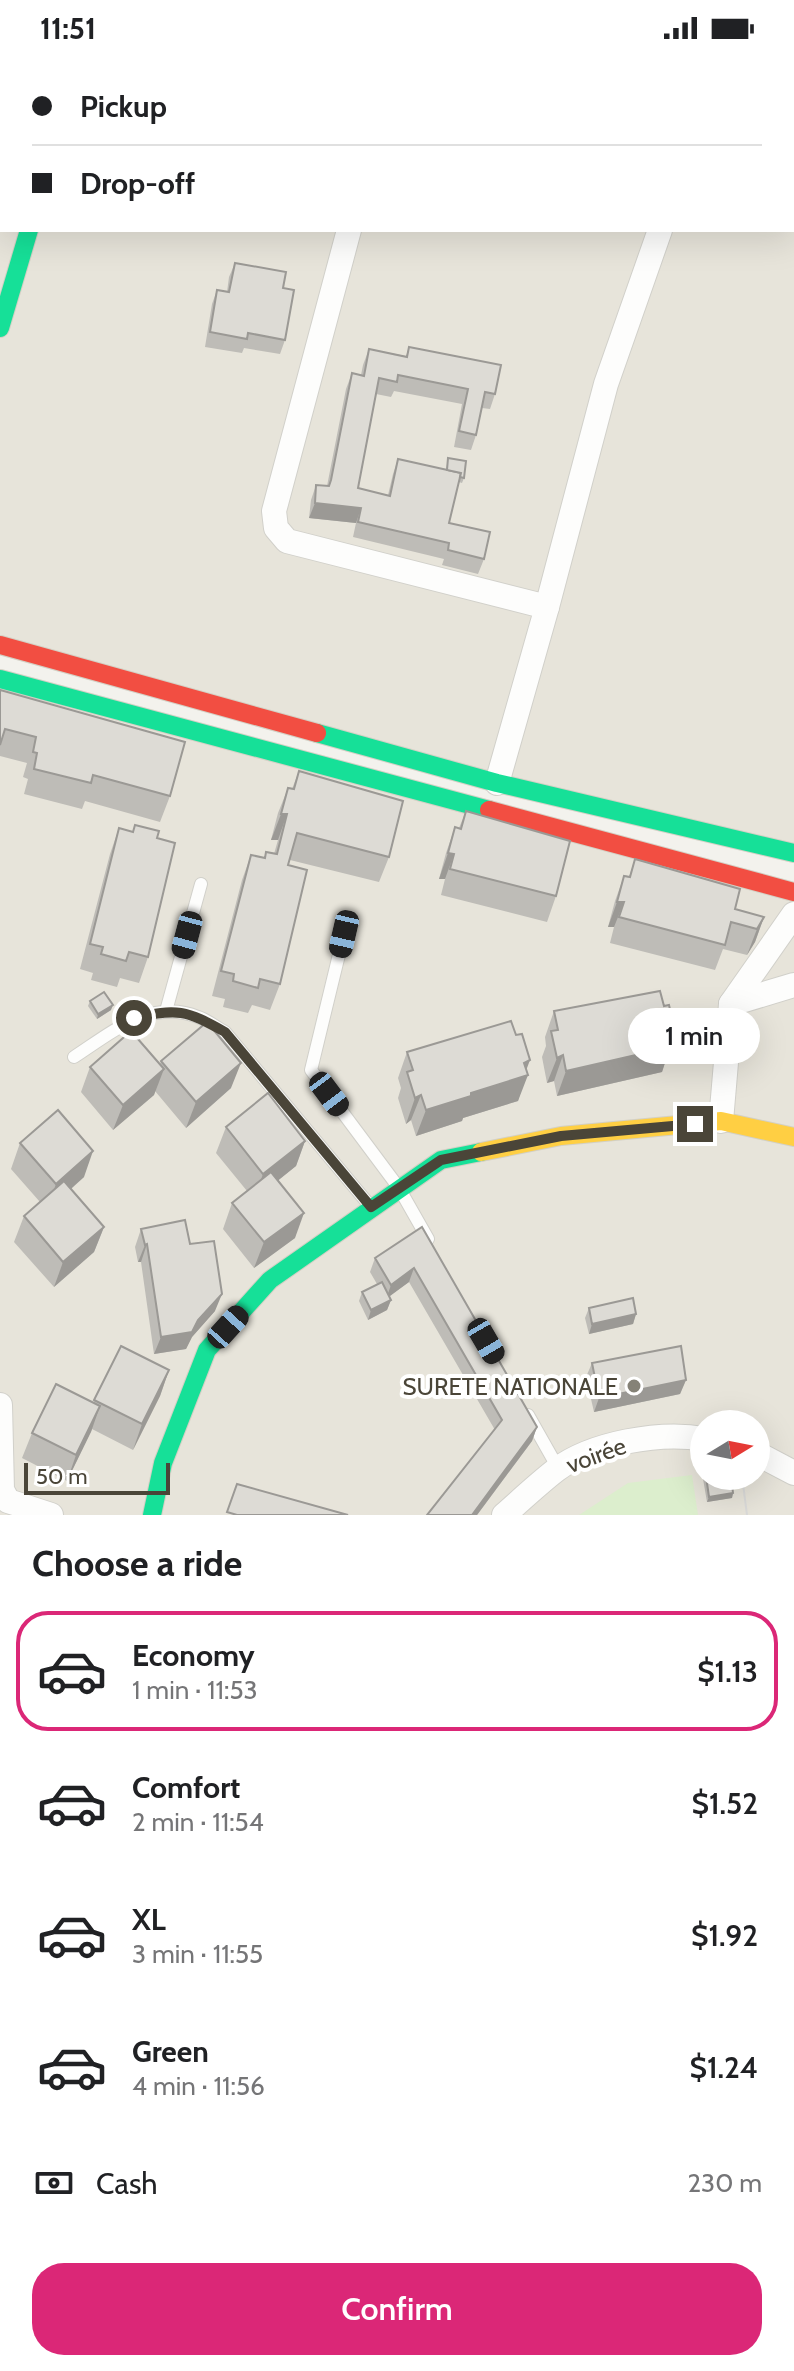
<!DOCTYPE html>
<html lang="en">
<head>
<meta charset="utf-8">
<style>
	:root { --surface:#fff; --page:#f6f6f6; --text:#202124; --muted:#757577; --line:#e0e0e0; --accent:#db2777 }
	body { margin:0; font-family:Cabin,sans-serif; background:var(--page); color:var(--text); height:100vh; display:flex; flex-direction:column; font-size:30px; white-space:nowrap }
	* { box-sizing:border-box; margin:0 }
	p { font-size:26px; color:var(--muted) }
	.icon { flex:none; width:44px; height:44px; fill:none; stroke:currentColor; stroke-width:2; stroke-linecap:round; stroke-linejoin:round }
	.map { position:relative; height:1459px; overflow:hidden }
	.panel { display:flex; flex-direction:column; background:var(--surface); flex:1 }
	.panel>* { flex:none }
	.top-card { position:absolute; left:0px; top:0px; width:794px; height:176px; box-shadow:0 8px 32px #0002; display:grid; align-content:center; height:176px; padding:0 32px; background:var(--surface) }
	.needle { width:52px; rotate:80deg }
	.buttons { position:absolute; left:690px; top:1354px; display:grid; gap:16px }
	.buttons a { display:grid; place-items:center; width:80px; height:80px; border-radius:50%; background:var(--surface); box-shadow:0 8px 32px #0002; font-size:40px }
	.scale { position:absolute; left:24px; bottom:20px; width:146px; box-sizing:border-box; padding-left:8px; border:4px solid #4a4538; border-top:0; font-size:22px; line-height:28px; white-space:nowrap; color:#4a4538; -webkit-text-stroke:6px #fff; paint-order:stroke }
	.end { position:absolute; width:36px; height:36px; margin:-18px; border:10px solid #4a4538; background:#fff; box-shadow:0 0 0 4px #fff }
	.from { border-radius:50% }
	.bubble { position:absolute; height:56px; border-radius:28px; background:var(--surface); box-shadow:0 8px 32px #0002; font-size:26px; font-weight:600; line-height:56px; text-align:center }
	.car { position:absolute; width:24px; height:48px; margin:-24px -12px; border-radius:10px; box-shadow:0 0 6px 2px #0007; background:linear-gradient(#222 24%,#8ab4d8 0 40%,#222 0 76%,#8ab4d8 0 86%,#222 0) }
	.top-card b { display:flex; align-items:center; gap:28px; height:76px; font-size:30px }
	.top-card b+b { border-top:2px solid var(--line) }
	.top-card i { width:20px; height:20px; background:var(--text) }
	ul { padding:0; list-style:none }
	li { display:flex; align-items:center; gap:24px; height:120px; margin:0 16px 12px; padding:0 16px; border:4px solid transparent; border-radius:32px }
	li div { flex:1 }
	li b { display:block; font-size:30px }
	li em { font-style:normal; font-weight:600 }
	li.current { border-color:var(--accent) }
	li>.icon { width:72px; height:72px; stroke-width:1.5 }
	h2 { padding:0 32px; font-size:36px; line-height:96px }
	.pay { display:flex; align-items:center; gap:20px; height:88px; padding:0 32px; font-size:30px }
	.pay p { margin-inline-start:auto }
	.primary-button { display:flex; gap:16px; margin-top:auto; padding:16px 32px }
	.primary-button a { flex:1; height:92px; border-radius:32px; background:var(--accent); color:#fff; font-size:32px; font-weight:600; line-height:92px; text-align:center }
	.status { display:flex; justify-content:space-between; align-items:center; height:56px; padding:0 40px; background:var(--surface); direction:ltr }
	.status svg { height:22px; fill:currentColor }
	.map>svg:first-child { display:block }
	.residential { fill:#e7e4da; fill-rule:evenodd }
	.green { fill:#dceecd }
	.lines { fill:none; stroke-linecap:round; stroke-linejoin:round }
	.lane-casing { stroke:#d1d0ca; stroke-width:14 }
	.street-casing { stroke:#d1d0ca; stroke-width:26 }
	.fast-casing { stroke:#d3d0c4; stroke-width:20 }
	.slow-casing { stroke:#d3d0c4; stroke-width:20 }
	.jam-casing { stroke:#d3d0c4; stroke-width:20 }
	.lane { stroke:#fdfdfc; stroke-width:12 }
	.street { stroke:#fdfdfc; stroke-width:24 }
	.fast { stroke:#16e098; stroke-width:18 }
	.slow { stroke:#ffcf43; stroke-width:18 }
	.jam { stroke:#f24e42; stroke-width:18 }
	.tram { stroke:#dadad9; stroke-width:2 }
	.wall { fill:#bebcb7 }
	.shaded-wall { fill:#9b9995 }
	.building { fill:#dddbd5; stroke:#9b9995; stroke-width:2 }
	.route { stroke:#4a4538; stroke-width:10 }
	.poi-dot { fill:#858277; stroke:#fff; stroke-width:3 }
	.labels { text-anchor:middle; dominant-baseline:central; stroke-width:8; stroke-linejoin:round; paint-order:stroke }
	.poi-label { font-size:24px; fill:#4a4538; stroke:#fff; text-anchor:end }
	.street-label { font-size:24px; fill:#4a4538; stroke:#fff }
</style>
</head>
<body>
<div class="status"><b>11:51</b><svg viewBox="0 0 49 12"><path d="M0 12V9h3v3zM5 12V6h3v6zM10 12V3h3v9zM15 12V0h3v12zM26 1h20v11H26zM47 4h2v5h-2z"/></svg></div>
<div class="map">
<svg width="794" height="1459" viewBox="0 0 794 1459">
	<rect width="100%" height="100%" fill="#f3f2ed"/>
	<!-- residential -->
	<g class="residential">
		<path d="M0 0H794V805L0 597ZM2 2H792V174H2Z"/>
		<path d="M0 623 794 830V1459H0ZM704 1368H756V1420H704Z"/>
	</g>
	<!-- green -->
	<path class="green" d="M692 1419 698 1459H579L628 1427Z"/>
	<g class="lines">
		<!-- lane casing -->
		<g class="lane-casing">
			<g id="lane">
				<path d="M344 878 311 1014 399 1132 428 1183"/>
				<path d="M166 955 201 828"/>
				<path d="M74 1001C111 977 151 942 198 961 207 964 216 971 225 976L371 1151"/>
				<path d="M528 1359 558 1412"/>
			</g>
		</g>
		<!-- street casing -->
		<g class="street-casing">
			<g id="street">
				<path d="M415 2 416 0"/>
				<path d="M727 2 728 0"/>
				<path d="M0 56 2 57"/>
				<path d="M349 174 274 455 276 472 287 485 547 551"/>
				<path d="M497 727 547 551 606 328 660 174"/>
				<path d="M731 948 794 929"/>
				<path d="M721 1065 731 948 794 858"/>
				<path d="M0 1349 2 1434 8 1445 51 1459"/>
				<path d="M756 1397 794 1417"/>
				<path d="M504 1459C521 1444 538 1428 556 1414 592 1387 660 1375 704 1383"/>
			</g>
		</g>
		<!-- fast casing -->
		<g class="fast-casing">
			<g id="fast">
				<path d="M86 0V2"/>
				<path d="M50 2 51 0"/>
				<path d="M0 146 2 140"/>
				<path d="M0 272 29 174"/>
				<path d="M0 623 489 754"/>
				<path d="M317 677 497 727 794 797"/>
				<path d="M152 1459 163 1407 207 1294 270 1224 441 1104 481 1096"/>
			</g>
		</g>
		<!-- slow casing -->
		<g class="slow-casing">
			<path id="slow" d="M481 1096 561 1080 721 1065 794 1081"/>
		</g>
		<!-- jam casing -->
		<g class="jam-casing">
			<g id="jam">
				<path d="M0 589 317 677"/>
				<path d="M489 754 794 836"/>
			</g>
		</g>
		<!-- lane -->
		<use href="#lane" class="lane"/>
		<!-- street -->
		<use href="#street" class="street"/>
		<!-- fast -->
		<use href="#fast" class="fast"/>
		<!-- slow -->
		<use href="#slow" class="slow"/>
		<!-- jam -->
		<use href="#jam" class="jam"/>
		<!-- tram -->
		<path class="tram" d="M742 1420 747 1459"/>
	</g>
	<!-- wall -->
	<g class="wall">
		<path d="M235 207 283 232 285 284 280 298 244 292 242 297 205 291 212 248 217 234 227 236 229 221Z"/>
		<path d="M409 291 495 338 490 353 482 352 476 379 471 394 454 391 462 348 394 335 391 341 376 338 358 432 388 439 393 418 398 403 446 414 448 402 464 422 462 427 459 426 449 467 484 503 478 518 442 509 444 503 353 481 356 467 309 462 311 444 316 429 327 430 346 333 352 317 361 319 363 309 369 293 406 300Z"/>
		<path d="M0 634 170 740 160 766 85 745 82 753 24 738 28 723 23 721 27 707 0 700Z"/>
		<path d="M299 715 389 801 379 826 290 804 288 809 280 928 270 954 252 949 248 957 223 951 225 943 212 940 242 824 251 799 264 802 274 798 278 784H271L278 757 288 732 292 733Z"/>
		<path d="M466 755 556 840 547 866 441 839 445 823H439L446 797 455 771 459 772Z"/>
		<path d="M119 772 157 782 148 901 139 927 120 922 117 931 91 924 93 917 80 913 110 798Z"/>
		<path d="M635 803 735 853 764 861 755 886 747 899 723 893 715 914 610 887 614 871H608L615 845 624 820 629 821Z"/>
		<path d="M90 945 111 954 97 963 88 950Z"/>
		<path d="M664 950 675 976 662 1016 557 1040 554 1025 547 1027 542 1001 546 990 545 981 554 955Z"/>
		<path d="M407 996 526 1015 518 1045 463 1062 462 1065 416 1080 411 1064 406 1068 398 1042 401 1032 398 1022Z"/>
		<path d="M161 1005 231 1032 186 1072 155 1035 154 1039 113 1074 81 1036 90 1011 160 1008Z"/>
		<path d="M226 1071 305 1085 296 1110 278 1124 295 1182 254 1212 223 1173 232 1147 247 1135 216 1097Z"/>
		<path d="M20 1087 84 1121 71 1133 104 1171 94 1196 54 1231 14 1186 24 1160 40 1146 11 1113Z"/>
		<path d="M422 1171 537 1371 532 1385 477 1459H427L495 1374 409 1226 389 1240 391 1244 387 1254 368 1264 359 1245 362 1236 377 1228 370 1216 375 1202Z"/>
		<path d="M141 1173 190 1188 215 1255 192 1281 186 1293 154 1298 141 1206H138L135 1191Z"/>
		<path d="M589 1252 636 1258 633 1268 589 1278 585 1262Z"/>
		<path d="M121 1290 169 1314 160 1340 133 1394 92 1373 67 1425 22 1402 32 1377 93 1347Z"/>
		<path d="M592 1307 686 1324 680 1338 594 1356 586 1321Z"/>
		<path d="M704 1412V1420H731L733 1437 732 1442 707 1446 702 1417Z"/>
	</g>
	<!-- shaded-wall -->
	<g class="shaded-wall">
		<path d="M2 4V28H0V5Z"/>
		<path d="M315 447 361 452 356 467 309 462Z"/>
		<path d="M281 758H287L278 784H271Z"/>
		<path d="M448 797 454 798 445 823H439Z"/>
		<path d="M617 846H624L614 871H608Z"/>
		<path d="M764 861 755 886 747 899 757 873Z"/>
		<path d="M113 949 111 954 97 963 98 958Z"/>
		<path d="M675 976 662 1016 557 1040 566 1015Z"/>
		<path d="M563 999 554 1025 547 1027 557 1002Z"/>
		<path d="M530 1004 524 1020 528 1019 518 1045 463 1062 462 1065 416 1080 426 1054 471 1037 524 1007Z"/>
		<path d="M241 1007 231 1032 186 1072 196 1046Z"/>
		<path d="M164 1013 154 1039 113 1074 123 1049Z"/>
		<path d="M421 1039 411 1064 406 1068 415 1042Z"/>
		<path d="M305 1085 296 1110 254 1144 263 1118Z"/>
		<path d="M93 1095 84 1121 47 1154 56 1128Z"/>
		<path d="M304 1157 295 1182 254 1212 264 1186Z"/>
		<path d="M104 1171 94 1196 54 1231 63 1206Z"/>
		<path d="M147 1188 141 1206H138L145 1189Z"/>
		<path d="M414 1212 409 1226 386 1243 391 1229Z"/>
		<path d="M222 1238 215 1255 192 1281 186 1293 154 1298 161 1281 198 1264Z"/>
		<path d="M391 1244 387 1254 368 1264 371 1254Z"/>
		<path d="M636 1258 633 1268 589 1278 592 1268Z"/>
		<path d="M169 1314 160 1340 133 1394 142 1368Z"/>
		<path d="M686 1324 680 1338 594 1356 599 1342Z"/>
		<path d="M100 1350 91 1376 67 1425 76 1399Z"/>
		<path d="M537 1371 532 1385 477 1459H472Z"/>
		<path d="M733 1437 732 1442 707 1446 709 1441Z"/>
	</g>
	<!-- building -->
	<g class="building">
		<path d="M0 0H17L11 2H2V4L0 5Z"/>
		<path d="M235 207 286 216 283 232 294 234 285 284 248 277 247 283 210 276 217 234 229 236Z"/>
		<path d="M409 291 501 309 495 338 485 336 476 379 459 375 468 333 398 319 397 326 379 322 358 432 390 440 398 403 461 417 449 467 490 476 484 503 448 494 449 487 358 466 361 452 315 447 316 429 329 430 331 424 352 317 364 320 369 293 407 301Z"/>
		<path d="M448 402 466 405 464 422 460 421 461 417 447 414Z"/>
		<path d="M0 634 185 686 170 740 93 719 91 727 34 713 37 697 33 696 36 681 5 673 0 689Z"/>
		<path d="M299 715 403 745 389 801 297 777 288 809 307 814 280 928 260 923 258 932 233 925 234 918 221 915 251 799 265 802 266 796 277 798 287 758H281L288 732 294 733Z"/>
		<path d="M466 755 570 785 556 840 450 813 454 798 448 797 455 771 461 773Z"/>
		<path d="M135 769 159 775 157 782 175 787 148 901 129 896 126 905 101 898 103 891 90 888 119 772 133 776Z"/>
		<path d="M635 803 740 833 735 853 764 861 757 873 731 866 725 889 619 861 624 846H617L624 820 630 821Z"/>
		<path d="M660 935 664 950 669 949 675 976 669 978 671 991 566 1015 563 999 557 1002 551 975 558 974 554 955Z"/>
		<path d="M104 936 113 949 98 958 90 945Z"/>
		<path d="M511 965 516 979 522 978 530 1004 524 1007 528 1019 471 1037V1040L426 1054 421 1039 415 1042 407 1016 413 1014 407 996Z"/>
		<path d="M207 966 241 1007 196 1046 161 1005Z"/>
		<path d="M131 975 164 1013 123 1049 90 1011Z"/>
		<path d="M268 1037 305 1085 263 1118 226 1071Z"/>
		<path d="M58 1054 93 1095 56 1128 20 1087Z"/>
		<path d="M271 1116 304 1157 264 1186 232 1147Z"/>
		<path d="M64 1125 104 1171 63 1206 24 1160Z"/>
		<path d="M185 1164 190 1188 214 1185 222 1238 198 1264 192 1276 161 1281 147 1188 145 1189 141 1173Z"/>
		<path d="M422 1171 537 1371 472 1459H427L502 1364 414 1212 391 1229 375 1202Z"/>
		<path d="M382 1226 391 1244 371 1254 362 1236Z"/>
		<path d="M633 1242 636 1258 592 1268 589 1252Z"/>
		<path d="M121 1290 169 1314 142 1368 94 1344Z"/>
		<path d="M681 1290 686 1324 599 1342 592 1307Z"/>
		<path d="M56 1328 100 1350 76 1399 32 1377Z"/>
		<path d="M706 1420H731L733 1437 709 1441Z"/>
		<path d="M237 1428 348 1459H237L227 1456Z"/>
	</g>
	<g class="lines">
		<!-- route -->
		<path class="route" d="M134 962C177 952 186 954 225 976L371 1151 441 1104 561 1080 695 1068"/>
	</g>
	<!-- markers -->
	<circle class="poi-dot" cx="634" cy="1330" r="8"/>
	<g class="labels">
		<!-- poi labels -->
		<g class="poi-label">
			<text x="618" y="1330">SURETE NATIONALE</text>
		</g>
		<!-- street labels -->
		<g class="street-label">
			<text transform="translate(596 1399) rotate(-20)">voirée</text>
		</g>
	</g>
</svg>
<div class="buttons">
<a><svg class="needle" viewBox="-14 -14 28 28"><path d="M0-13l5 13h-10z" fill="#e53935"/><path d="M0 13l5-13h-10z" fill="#757577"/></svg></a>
</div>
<div class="scale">50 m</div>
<i class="end from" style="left:134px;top:962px"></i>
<i class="end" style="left:695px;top:1068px"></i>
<div class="bubble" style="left:628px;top:952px;width:132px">1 min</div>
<i class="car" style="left:344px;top:878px;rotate:193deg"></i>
<i class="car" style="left:187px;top:879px;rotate:195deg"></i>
<i class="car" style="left:329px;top:1038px;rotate:143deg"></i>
<i class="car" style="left:228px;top:1271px;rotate:42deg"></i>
<i class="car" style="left:486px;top:1285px;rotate:150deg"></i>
<div class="top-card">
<b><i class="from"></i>Pickup</b>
<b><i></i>Drop-off</b>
</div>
</div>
<section class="panel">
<h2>Choose a ride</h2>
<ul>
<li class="current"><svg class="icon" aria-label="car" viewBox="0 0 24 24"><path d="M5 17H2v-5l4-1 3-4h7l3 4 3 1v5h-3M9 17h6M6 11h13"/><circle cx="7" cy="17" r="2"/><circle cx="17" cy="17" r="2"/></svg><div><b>Economy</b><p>1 min · 11:53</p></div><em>$1.13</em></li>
<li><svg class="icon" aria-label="car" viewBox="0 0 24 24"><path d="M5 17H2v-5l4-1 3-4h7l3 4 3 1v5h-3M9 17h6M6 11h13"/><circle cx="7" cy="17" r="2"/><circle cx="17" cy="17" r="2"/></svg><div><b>Comfort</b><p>2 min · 11:54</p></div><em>$1.52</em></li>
<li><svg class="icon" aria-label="car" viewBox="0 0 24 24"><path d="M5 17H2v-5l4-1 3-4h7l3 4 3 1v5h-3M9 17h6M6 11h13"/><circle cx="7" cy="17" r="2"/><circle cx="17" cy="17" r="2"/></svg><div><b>XL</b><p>3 min · 11:55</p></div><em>$1.92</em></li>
<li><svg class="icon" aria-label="car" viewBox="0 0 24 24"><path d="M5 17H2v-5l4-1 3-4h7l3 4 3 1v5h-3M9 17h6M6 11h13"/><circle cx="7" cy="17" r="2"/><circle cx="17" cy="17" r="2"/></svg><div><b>Green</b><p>4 min · 11:56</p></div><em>$1.24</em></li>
</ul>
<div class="pay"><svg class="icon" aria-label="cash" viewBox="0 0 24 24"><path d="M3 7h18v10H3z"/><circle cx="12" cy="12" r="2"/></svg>Cash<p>230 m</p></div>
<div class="primary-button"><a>Confirm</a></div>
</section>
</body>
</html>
